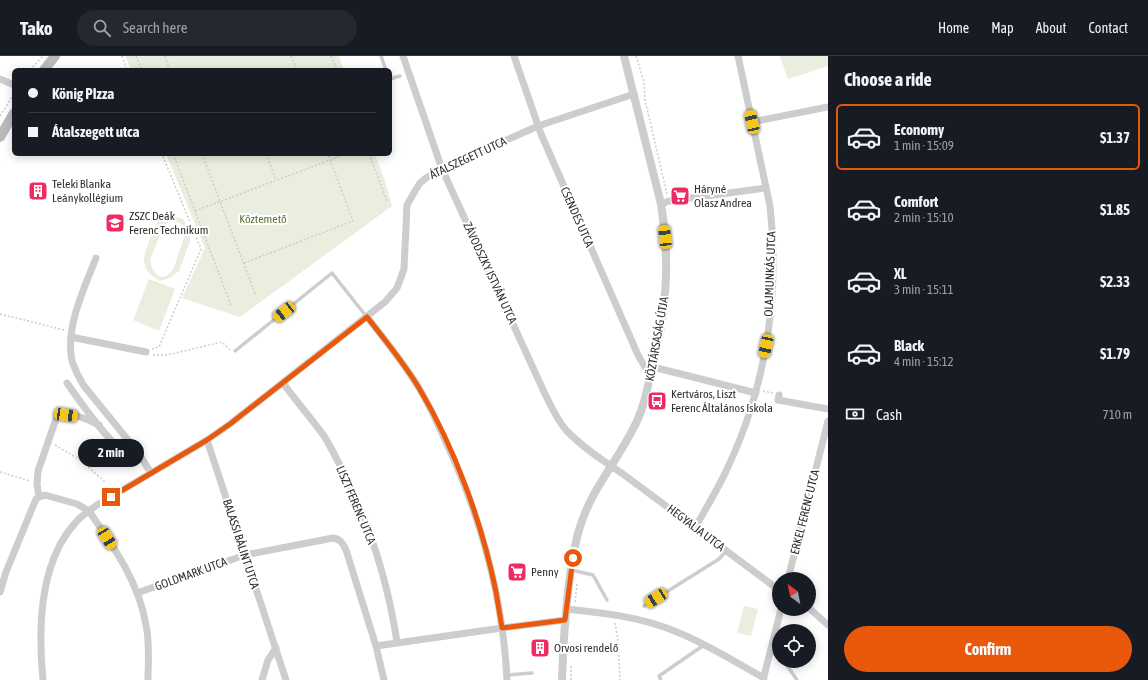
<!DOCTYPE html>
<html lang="en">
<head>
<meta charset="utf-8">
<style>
	:root { --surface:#171b24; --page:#242831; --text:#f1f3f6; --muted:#9ea1a6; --line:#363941; --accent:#ea580c }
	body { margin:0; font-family:"Asap Condensed",sans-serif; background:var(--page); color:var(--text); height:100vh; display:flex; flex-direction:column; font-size:15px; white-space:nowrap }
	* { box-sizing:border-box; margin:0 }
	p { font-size:13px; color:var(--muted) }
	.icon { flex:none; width:22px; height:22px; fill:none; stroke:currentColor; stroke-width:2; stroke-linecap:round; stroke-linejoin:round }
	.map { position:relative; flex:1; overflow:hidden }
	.drawer { display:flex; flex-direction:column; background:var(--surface); width:320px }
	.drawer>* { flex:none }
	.banner { position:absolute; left:12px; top:12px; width:380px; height:88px; border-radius:6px; box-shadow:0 2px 10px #0003; display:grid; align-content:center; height:88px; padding:0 16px; background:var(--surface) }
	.needle { width:26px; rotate:328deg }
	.controls { position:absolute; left:772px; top:516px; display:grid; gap:8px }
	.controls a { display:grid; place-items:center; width:44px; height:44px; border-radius:50%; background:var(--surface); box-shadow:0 2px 10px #0003; font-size:20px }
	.end { position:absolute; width:18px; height:18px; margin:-9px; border:5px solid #ea580c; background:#fff; box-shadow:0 0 0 2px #fff }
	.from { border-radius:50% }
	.bubble { position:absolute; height:28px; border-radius:14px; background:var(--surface); box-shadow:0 2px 10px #0003; font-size:13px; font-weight:700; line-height:28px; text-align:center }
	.car { position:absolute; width:12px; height:24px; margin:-12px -6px; border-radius:5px; box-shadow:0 0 3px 1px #0007; background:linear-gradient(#f5c518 24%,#345 0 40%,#f5c518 0 76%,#345 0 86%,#f5c518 0) }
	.banner b { display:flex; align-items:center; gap:14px; height:38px; font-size:15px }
	.banner b+b { border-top:1px solid var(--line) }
	.banner i { width:10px; height:10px; background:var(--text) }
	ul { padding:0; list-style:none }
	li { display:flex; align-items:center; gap:12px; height:66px; margin:0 8px 6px; padding:0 8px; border:2px solid transparent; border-radius:6px }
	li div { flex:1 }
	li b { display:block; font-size:15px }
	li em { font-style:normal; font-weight:700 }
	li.selected { border-color:var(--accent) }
	li>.icon { width:36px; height:36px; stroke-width:1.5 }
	h2 { padding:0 16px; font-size:18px; line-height:48px }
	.pay { display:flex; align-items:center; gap:10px; height:44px; padding:0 16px; font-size:15px }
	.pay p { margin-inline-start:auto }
	.action { display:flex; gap:8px; margin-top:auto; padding:8px 16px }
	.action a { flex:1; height:46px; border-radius:24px; background:var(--accent); color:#fff; font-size:16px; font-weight:700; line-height:46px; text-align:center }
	header { display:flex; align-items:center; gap:24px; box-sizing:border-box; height:56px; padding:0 20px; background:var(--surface); border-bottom:1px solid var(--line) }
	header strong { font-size:19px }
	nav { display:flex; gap:22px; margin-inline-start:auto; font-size:14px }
	.search { width:280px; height:36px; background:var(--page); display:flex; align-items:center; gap:10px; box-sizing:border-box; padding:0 14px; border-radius:22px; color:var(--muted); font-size:15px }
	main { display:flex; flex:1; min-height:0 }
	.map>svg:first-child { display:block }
	.green { fill:#eaeede; fill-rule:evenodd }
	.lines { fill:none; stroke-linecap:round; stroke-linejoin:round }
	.path { stroke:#cdcdcd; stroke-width:1.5; stroke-dasharray:2 2; stroke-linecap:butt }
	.service { stroke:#cdcdcd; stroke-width:3.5 }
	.minor { stroke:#cdcdcd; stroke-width:7 }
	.tertiary { stroke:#cdcdcd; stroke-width:8 }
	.secondary { stroke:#bababa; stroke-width:10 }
	.route { stroke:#ea580c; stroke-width:5 }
	.labels { text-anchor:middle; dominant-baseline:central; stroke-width:4; stroke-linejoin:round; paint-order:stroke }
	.street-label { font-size:12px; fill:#303030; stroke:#fff }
	.poi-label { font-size:12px; fill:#303030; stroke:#fff; text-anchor:start }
	.park-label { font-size:12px; fill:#5e6f3b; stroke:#fff }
</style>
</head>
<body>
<header>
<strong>Tako</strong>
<div class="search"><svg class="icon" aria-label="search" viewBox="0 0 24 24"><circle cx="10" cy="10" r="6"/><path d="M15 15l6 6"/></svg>Search here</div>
<nav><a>Home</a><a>Map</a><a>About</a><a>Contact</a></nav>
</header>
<main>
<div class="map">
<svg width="828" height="624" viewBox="0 0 828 624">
	<rect width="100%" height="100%" fill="#fff"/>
	<!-- green -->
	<g class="green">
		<path d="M125 0H339L344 14H131Z"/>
		<path d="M781 0H828V10L788 23 780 1Z"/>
		<path d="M166 98H375L386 128 392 150 240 261 182 242 205 192Z"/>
		<path d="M172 160 183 163 185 166 190 180V185L179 215 170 222 160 225C152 221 144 214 144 204 143 198 156 167 160 163 163 161 168 160 172 160ZM171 165C180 164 184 171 185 179L173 214 166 220 161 221C154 218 151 211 150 204L164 169Z"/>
		<path d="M149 223 175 233 159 275 133 264Z"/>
		<path d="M744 550 758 553 751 580 737 577Z"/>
	</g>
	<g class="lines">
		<!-- path -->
		<g class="path">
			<path d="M122 0 127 14"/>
			<path d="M136 0 142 14"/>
			<path d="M165 0 170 14"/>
			<path d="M291 0 297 14"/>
			<path d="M331 0 337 14"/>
			<path d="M636 0 644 26 645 44 667 138"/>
			<path d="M30 14 43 0"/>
			<path d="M0 60 14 38"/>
			<path d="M173 98 231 249"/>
			<path d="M202 98 256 240"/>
			<path d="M266 98 276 124"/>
			<path d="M369 98 387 145"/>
			<path d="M195 155 346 98"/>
			<path d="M244 207 353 165 328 98"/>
			<path d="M0 258 64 274"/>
			<path d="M152 293 159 291 201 193 162 98"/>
			<path d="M153 299H167L222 286 230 294"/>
			<path d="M763 335 773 337"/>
			<path d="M55 389 79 403 105 426"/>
			<path d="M0 416 30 425"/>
			<path d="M575 546 577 528"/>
			<path d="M615 567 618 584 620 624"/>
			<path d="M571 624V610"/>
		</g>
		<!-- service -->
		<g class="service">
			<path d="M381 0 386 14"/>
			<path d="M390 23 400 20"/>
			<path d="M235 295 332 217 366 260"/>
			<path d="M571 514 593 519 607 544"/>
			<path d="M644 550 719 503 726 495"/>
			<path d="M771 597 779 599"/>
			<path d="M784 605 797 624"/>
			<path d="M507 619 532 617"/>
			<path d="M661 624 659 620 704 589"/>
		</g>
		<!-- minor -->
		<g class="minor">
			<path d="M403 0 442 113 545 338C551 350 557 364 566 374 582 391 603 405 623 418L779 534"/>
			<path d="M514 0 541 78 638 299 646 313 652 316"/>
			<path d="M0 23 14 29"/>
			<path d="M752 66 828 51"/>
			<path d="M661 148 669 145 766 132"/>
			<path d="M96 202C84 233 65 271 72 305 75 314 79 322 84 330L137 395 151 417"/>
			<path d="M367 261C385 284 404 307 419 332 429 349 437 366 445 384 480 459 503 541 507 624"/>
			<path d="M71 281 146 296"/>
			<path d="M653 311 756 337"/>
			<path d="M67 327C76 340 114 394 127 397L137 395"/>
			<path d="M283 327C296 345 311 362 324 380 331 391 337 404 343 415 370 469 388 527 397 586"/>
			<path d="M779 339 778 344 828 353"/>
			<path d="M207 384 286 624"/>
			<path d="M39 441 37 428 38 415 56 363C66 352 88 364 99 369"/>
			<path d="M695 472C706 452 718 433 727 413 766 332 780 239 770 150L738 0"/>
			<path d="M788 523 828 365"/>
			<path d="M0 536 6 516 36 443 39 441 45 439 77 448 89 455C113 490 139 526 146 569 150 587 148 606 148 624"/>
			<path d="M137 537 245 499 333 482C340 483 343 487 346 494L376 590 384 624"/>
			<path d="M809 552 828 569"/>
			<path d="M566 553C604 557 642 561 677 576 707 588 735 606 764 622"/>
			<path d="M376 590 502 572 565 564"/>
			<path d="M43 624C38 573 39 506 76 466 82 459 90 454 97 449L207 384 230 368 385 246 397 232 404 213 407 149 415 135 420 127 426 122 442 113 538 70 634 38"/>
			<path d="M262 624 268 604 276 592"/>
			<path d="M763 624 781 553"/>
		</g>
		<!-- tertiary -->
		<path class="tertiary" d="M562 624C563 592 565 560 569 527 572 508 574 487 581 468 592 433 617 405 633 373 642 357 646 339 650 321 666 262 671 208 661 148L624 0"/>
		<!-- secondary -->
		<g class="secondary">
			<path d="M44 14 55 0"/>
			<path d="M0 81 14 57"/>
		</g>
	</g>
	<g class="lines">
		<!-- route -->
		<path class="route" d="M111 441 207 384 230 368 367 261C385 284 404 307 419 332 455 392 482 467 496 536 498 548 500 560 502 572L565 564 573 502"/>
	</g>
	<!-- icons -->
	<defs>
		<g id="building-square" transform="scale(1)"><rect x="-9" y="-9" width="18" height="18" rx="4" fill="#ee2b62" stroke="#fff"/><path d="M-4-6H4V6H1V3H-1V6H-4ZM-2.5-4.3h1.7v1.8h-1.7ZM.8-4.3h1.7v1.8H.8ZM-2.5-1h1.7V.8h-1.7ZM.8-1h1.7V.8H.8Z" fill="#fff"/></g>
		<g id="supermarket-square" transform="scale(1)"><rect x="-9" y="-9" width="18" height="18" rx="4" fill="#ee2b62" stroke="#fff"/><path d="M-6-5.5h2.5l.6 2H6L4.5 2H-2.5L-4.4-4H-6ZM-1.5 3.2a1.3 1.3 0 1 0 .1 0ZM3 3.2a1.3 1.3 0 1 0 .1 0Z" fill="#fff"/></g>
		<g id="school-square" transform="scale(1)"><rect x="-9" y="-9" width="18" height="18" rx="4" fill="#ee2b62" stroke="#fff"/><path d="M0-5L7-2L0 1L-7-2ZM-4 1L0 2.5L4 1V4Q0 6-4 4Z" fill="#fff"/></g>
		<g id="bus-square" transform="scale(1)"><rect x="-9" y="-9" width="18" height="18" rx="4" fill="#ee2b62" stroke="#fff"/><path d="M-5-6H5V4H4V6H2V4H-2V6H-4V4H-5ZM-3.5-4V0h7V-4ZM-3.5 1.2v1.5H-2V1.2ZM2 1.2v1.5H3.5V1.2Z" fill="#fff"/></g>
	</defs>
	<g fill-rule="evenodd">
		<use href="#building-square" x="38" y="135"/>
		<use href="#supermarket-square" x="680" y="140"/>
		<use href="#school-square" x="115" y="167"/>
		<use href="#bus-square" x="657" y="345"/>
		<use href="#supermarket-square" x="517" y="516"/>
		<use href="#building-square" x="540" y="592"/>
	</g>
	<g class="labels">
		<!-- street labels -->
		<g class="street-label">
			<text transform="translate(468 102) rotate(-25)">ÁTALSZEGETT UTCA</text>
			<text transform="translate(577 161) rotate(66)">CSENDES UTCA</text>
			<text transform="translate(490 217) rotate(65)">ZÁVODSZKY ISTVÁN UTCA</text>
			<text transform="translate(770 218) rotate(-88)">OLAJMUNKÁS UTCA</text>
			<text transform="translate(657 283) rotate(-80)">KÖZTÁRSASÁG ÚTJA</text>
			<text transform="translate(356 449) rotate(67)">LISZT FERENC UTCA</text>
			<text transform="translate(805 456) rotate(-76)">ERKEL FERENC UTCA</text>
			<text transform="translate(696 472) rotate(37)">HEGYALJA UTCA</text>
			<text transform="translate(241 488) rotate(72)">BALASSI BÁLINT UTCA</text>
			<text transform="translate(191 518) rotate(-20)">GOLDMARK UTCA</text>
		</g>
		<!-- poi labels -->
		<g class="poi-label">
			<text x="52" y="128">Teleki Blanka<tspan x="52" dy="14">Leánykollégium</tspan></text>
			<text x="694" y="133">Háryné<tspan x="694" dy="14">Olasz Andrea</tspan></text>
			<text x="129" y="160">ZSZC Deák<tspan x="129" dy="14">Ferenc Technikum</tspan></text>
			<text x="671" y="338">Kertváros, Liszt<tspan x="671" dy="14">Ferenc Általános Iskola</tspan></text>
			<text x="531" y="516">Penny</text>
			<text x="554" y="592">Orvosi rendelő</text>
		</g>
		<!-- park labels -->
		<g class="park-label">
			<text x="263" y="163">Köztemető</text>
		</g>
	</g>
</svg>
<div class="controls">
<a><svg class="needle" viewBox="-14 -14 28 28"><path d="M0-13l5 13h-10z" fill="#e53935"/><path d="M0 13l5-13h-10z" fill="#9ea1a6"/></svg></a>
<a><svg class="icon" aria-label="locate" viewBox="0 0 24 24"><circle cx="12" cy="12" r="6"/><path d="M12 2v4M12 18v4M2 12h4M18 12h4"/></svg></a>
</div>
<i class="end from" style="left:573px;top:502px"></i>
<i class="end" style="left:111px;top:441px"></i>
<div class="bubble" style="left:78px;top:383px;width:66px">2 min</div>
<i class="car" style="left:752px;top:66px;rotate:347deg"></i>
<i class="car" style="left:665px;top:181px;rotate:354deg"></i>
<i class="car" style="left:284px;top:256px;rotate:232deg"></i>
<i class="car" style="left:766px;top:290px;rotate:192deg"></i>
<i class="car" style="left:66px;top:359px;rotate:98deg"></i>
<i class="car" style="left:107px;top:482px;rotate:148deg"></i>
<i class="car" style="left:656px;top:542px;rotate:238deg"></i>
<div class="banner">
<b><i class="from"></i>König PIzza</b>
<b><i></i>Átalszegett utca</b>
</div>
</div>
<section class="drawer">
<h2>Choose a ride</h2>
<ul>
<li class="selected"><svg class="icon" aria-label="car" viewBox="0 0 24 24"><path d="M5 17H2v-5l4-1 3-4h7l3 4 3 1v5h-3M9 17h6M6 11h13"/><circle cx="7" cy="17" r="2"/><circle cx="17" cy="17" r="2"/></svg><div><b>Economy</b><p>1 min · 15:09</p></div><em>$1.37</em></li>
<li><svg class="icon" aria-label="car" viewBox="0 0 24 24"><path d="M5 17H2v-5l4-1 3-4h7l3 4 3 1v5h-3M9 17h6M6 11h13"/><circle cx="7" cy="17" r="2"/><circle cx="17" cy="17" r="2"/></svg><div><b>Comfort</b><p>2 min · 15:10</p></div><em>$1.85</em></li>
<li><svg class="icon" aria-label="car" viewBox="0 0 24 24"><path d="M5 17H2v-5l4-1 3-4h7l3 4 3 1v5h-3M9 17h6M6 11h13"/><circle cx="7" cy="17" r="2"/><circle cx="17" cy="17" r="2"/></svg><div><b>XL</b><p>3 min · 15:11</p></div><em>$2.33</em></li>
<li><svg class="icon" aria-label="car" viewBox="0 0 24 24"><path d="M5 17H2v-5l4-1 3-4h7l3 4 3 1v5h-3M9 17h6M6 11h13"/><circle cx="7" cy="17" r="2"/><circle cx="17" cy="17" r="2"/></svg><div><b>Black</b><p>4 min · 15:12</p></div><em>$1.79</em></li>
</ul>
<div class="pay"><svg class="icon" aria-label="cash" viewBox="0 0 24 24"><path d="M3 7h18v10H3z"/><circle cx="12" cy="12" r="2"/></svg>Cash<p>710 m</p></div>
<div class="action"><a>Confirm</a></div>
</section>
</main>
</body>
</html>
